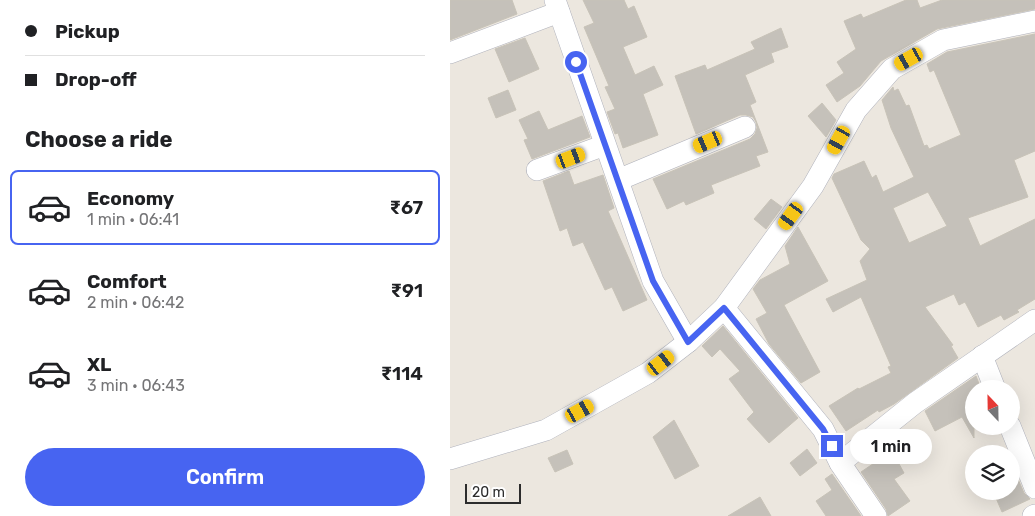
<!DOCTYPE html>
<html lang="en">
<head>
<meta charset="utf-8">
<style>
	:root { --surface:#fff; --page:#f6f6f6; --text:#202124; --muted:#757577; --line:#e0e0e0; --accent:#4764f1 }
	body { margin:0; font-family:Rubik,sans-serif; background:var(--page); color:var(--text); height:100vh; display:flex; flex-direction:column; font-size:19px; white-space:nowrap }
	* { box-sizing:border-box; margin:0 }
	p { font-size:16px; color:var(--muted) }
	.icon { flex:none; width:28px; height:28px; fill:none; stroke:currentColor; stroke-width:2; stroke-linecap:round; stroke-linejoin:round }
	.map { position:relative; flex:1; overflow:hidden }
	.details { display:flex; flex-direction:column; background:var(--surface); width:450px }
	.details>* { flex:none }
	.hud { display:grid; align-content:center; height:110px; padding:0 25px; background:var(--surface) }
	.needle { width:32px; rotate:338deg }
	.buttons { position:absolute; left:515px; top:380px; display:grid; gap:10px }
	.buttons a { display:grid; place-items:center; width:55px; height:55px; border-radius:50%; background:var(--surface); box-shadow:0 5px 20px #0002; font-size:25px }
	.scale { position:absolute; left:15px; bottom:12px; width:56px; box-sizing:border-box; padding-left:5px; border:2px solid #2c2c2c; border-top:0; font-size:14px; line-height:18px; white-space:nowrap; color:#2c2c2c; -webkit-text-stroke:4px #fff; paint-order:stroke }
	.end { position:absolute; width:22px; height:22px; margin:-11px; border:6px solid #4764f1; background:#fff; box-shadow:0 0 0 2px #fff }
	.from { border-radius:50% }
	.bubble { position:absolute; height:35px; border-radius:18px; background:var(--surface); box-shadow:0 5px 20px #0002; font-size:16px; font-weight:600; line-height:35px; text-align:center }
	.car { position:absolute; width:15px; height:30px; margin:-15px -8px; border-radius:6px; box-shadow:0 0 4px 1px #0007; background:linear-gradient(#f5c518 24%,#345 0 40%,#f5c518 0 76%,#345 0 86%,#f5c518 0) }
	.hud b { display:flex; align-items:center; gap:18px; height:48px; font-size:19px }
	.hud b+b { border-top:1px solid var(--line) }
	.hud i { width:12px; height:12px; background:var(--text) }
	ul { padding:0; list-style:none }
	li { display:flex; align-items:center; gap:15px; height:75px; margin:0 10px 8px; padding:0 15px; border:2px solid transparent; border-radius:8px }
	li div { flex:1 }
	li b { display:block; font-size:19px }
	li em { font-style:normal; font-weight:600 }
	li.active { border-color:var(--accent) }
	li>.icon { width:45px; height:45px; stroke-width:1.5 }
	h2 { padding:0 25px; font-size:22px; line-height:60px }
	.button { display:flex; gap:10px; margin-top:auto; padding:10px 25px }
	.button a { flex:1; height:58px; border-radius:30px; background:var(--accent); color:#fff; font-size:20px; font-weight:600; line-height:58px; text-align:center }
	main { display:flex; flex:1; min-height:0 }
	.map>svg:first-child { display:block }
	.building { fill:#c5c1ba; stroke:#c8c3b8; fill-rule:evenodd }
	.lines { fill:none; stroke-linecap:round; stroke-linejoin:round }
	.minor-casing { stroke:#afb1bb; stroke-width:22 }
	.minor { stroke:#fff; stroke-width:21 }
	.route { stroke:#4764f1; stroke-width:6 }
</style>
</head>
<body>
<main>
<section class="details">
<div class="hud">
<b><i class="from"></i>Pickup</b>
<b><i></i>Drop-off</b>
</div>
<h2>Choose a ride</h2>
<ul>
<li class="active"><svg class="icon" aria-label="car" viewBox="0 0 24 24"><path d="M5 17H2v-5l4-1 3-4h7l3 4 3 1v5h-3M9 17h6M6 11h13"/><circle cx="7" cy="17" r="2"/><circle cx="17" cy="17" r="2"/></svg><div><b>Economy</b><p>1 min · 06:41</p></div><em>₹67</em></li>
<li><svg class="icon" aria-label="car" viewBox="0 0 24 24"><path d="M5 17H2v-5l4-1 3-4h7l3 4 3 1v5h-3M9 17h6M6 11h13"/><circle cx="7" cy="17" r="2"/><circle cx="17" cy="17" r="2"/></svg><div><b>Comfort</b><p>2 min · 06:42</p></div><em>₹91</em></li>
<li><svg class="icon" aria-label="car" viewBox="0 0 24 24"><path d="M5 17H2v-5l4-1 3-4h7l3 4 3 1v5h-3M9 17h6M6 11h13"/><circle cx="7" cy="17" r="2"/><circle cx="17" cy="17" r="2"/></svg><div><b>XL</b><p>3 min · 06:43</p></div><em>₹114</em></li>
</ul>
<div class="button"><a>Confirm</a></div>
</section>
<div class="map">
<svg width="585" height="516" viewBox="0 0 585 516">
	<rect width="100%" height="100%" fill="#ece7df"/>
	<!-- building -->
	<g class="building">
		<path d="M0 0H62L67 14 0 40Z"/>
		<path d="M133 0H174L178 9 184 6 197 37 173 47 185 75 204 66 213 85 193 94 208 135 173 148 168 133 165 134 157 112 165 109 155 87 159 86 134 27 144 23Z"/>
		<path d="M456 0H467L470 8 492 0H585V9L487 29 431 61 410 86 387 102 376 85 394 73 387 62 406 49 394 21 411 14 413 18Z"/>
		<path d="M331 28 338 47 321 53 324 62 295 75 306 102 300 105 318 152 306 156 310 166 261 185 264 193 236 205 234 201 217 209 203 179 300 139 305 134 307 128 306 122 303 117 296 115H290L246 134 225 76 255 65 257 70 305 49 301 42Z"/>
		<path d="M585 34V151L564 160 578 197 518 218 530 246 585 219V299L567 310 569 312 554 320 551 315 528 327 515 302 509 305 504 294 475 307 503 345 501 346 508 358 444 404 429 412 428 410 396 431 379 406 408 388 409 389 441 373 438 367 441 366 411 297 383 312 376 299 417 280 410 261 420 249 411 240 382 178 384 174 414 161 422 178 426 175 433 192 464 177 441 128 432 100 443 87 444 91 448 89 456 106 459 105 474 146 477 145 479 149 511 135 484 70 480 72 477 64 497 52ZM478 192 497 226 459 243 443 208Z"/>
		<path d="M75 38 89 69 59 82 45 49Z"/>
		<path d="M58 90 66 110 46 118 38 98Z"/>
		<path d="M372 103 386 120 376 137 358 116Z"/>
		<path d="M89 111 98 130 132 116 140 137 82 159 74 140 78 139 69 120Z"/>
		<path d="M119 171 124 185 153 175 164 208 158 211 197 300 173 311 162 287 155 290 133 242 123 246 117 228 110 231 93 181Z"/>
		<path d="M321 199 332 207 316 229 304 219Z"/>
		<path d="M348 227 378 281 334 305 370 372 351 383 319 344 306 319 317 313 303 289 310 280 340 264 335 246Z"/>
		<path d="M273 326 348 418 319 443 297 419 304 412 279 379 290 371 270 349 262 357 252 346Z"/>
		<path d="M526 376 531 389H524V438L512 417 485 431 475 411Z"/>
		<path d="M224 420 249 466 225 479 203 437Z"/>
		<path d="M357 449 367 463 350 476 340 463Z"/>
		<path d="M117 450 123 464 105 472 98 458Z"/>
		<path d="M442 451 454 473 444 479 460 501 438 516 436 509 411 472Z"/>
		<path d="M382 474 411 516H376L366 501 382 490 375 479Z"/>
		<path d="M567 477 574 493 580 499 552 512 543 491H561V480Z"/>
		<path d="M310 497 321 516H278Z"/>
	</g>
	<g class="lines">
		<!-- minor casing -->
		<g class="minor-casing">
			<g id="minor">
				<path d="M105 0 203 281 238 342"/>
				<path d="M0 53 109 12"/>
				<path d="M87 170 155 145"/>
				<path d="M168 180 295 127"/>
				<path d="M274 308 373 429 390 463 426 516"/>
				<path d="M532 356 545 389"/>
				<path d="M560 426 585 488"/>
				<path d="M0 459 96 430 198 373 238 342 274 308 363 186 406 110 442 69 493 40 585 21"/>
				<path d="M390 463 465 403 585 320"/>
				<path d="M583 516 585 515"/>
			</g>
		</g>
		<!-- minor -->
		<use href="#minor" class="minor"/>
	</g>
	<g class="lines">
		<!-- route -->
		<path class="route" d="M126 62 203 281 238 342 274 308 373 429 382 446"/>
	</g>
</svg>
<div class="buttons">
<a><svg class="needle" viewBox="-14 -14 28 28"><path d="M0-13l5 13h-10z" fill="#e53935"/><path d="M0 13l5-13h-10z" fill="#757577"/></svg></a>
<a><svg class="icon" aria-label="layers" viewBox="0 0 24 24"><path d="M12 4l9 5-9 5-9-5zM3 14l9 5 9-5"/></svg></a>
</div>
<div class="scale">20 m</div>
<i class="end from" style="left:126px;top:62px"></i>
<i class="end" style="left:382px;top:446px"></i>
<div class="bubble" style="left:400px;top:429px;width:82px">1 min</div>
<i class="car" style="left:459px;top:59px;rotate:241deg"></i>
<i class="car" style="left:389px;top:140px;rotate:209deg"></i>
<i class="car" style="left:258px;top:142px;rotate:247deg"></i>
<i class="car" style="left:121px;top:158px;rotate:69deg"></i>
<i class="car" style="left:341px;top:216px;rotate:216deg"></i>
<i class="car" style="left:211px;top:363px;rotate:52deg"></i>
<i class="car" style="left:130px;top:411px;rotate:61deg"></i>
</div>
</main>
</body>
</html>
